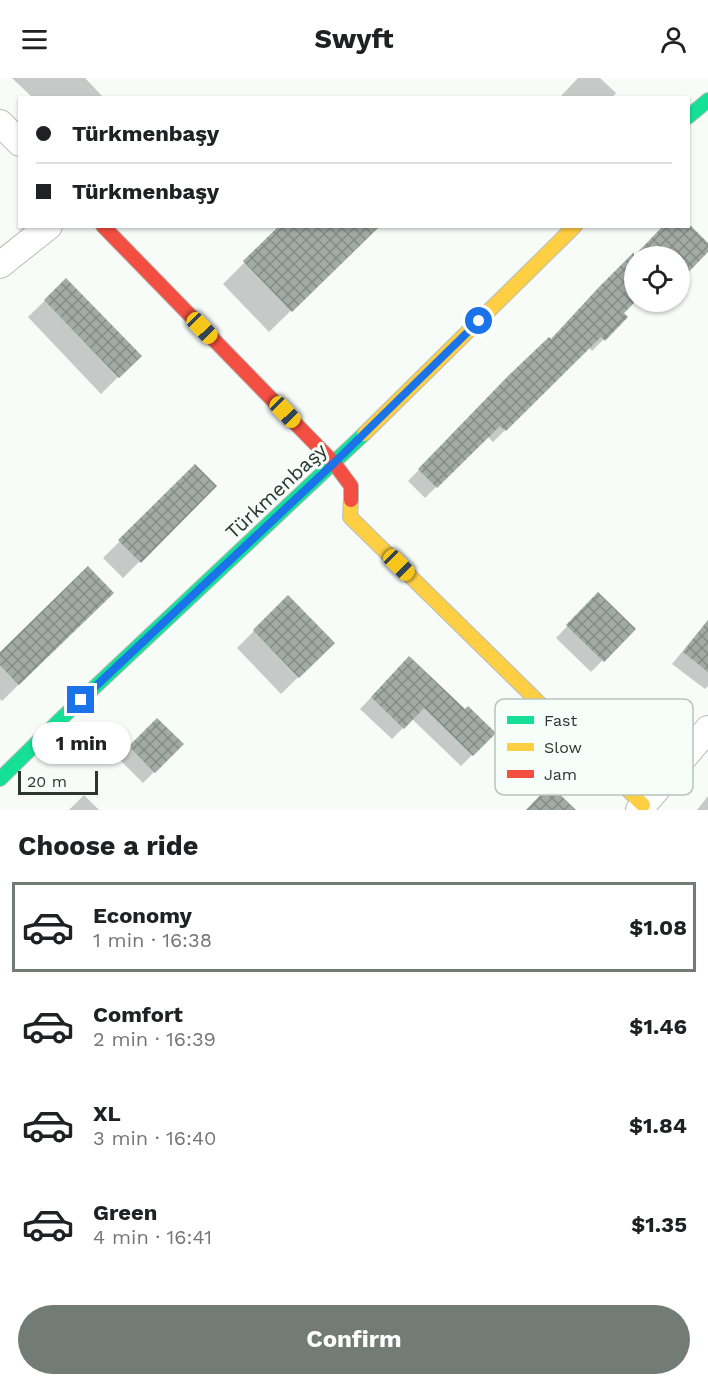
<!DOCTYPE html>
<html lang="en">
<head>
<meta charset="utf-8">
<style>
	:root { --surface:#fff; --page:#f2f2f2; --text:#202124; --muted:#757577; --line:#e0e0e0; --accent:#737b76 }
	body { margin:0; font-family:"Work Sans",sans-serif; background:var(--page); color:var(--text); height:100vh; display:flex; flex-direction:column; font-size:22px; white-space:nowrap }
	* { box-sizing:border-box; margin:0 }
	p { font-size:20px; color:var(--muted) }
	.icon { flex:none; width:33px; height:33px; fill:none; stroke:currentColor; stroke-width:2; stroke-linecap:round; stroke-linejoin:round }
	.map { position:relative; height:732px; overflow:hidden }
	.details { display:flex; flex-direction:column; background:var(--surface); flex:1 }
	.details>* { flex:none }
	.guide { position:absolute; left:18px; top:18px; width:672px; height:132px; border-radius:0px; box-shadow:0 2px 4px #0004; display:grid; align-content:center; height:132px; padding:0 18px; background:var(--surface) }
	.buttons { position:absolute; left:624px; top:168px; display:grid; gap:12px }
	.buttons a { display:grid; place-items:center; width:66px; height:66px; border-radius:50%; background:var(--surface); box-shadow:0 2px 4px #0004; font-size:30px }
	.scale { position:absolute; left:18px; bottom:15px; width:80px; box-sizing:border-box; padding-left:6px; border:3px solid #2c3530; border-top:0; font-size:16px; line-height:21px; white-space:nowrap; color:#2c3530; -webkit-text-stroke:4px #f5fef8; paint-order:stroke }
	.end { position:absolute; width:27px; height:27px; margin:-14px; border:8px solid #1a73e8; background:#fff; box-shadow:0 0 0 3px #fff }
	.from { border-radius:50% }
	.bubble { position:absolute; height:42px; border-radius:21px; background:var(--surface); box-shadow:0 2px 4px #0004; font-size:20px; font-weight:700; line-height:42px; text-align:center }
	.car { position:absolute; width:18px; height:36px; margin:-18px -9px; border-radius:8px; box-shadow:0 0 4px 2px #0007; background:linear-gradient(#f5c518 24%,#345 0 40%,#f5c518 0 76%,#345 0 86%,#f5c518 0) }
	.guide b { display:flex; align-items:center; gap:21px; height:57px; font-size:22px }
	.guide b+b { border-top:2px solid var(--line) }
	.guide i { width:15px; height:15px; background:var(--text) }
	ul { padding:0; list-style:none }
	li { display:flex; align-items:center; gap:18px; height:90px; margin:0 12px 9px; padding:0 6px; border:3px solid transparent; border-radius:0px }
	li div { flex:1 }
	li b { display:block; font-size:22px }
	li em { font-style:normal; font-weight:700 }
	li.current { border-color:var(--accent) }
	li>.icon { width:54px; height:54px; stroke-width:1.5 }
	h2 { padding:0 18px; font-size:27px; line-height:72px }
	.primary-button { display:flex; gap:12px; margin-top:auto; padding:12px 18px }
	.primary-button a { flex:1; height:69px; border-radius:36px; background:var(--accent); color:#fff; font-size:24px; font-weight:700; line-height:69px; text-align:center }
	header { display:flex; justify-content:space-between; align-items:center; height:78px; padding:0 18px; background:var(--surface); font-size:27px; font-weight:700 }
	.map>svg:first-child { display:block }
	.shadow { fill:#0003 }
	.building { fill:url(#building-cross-hatch) }
	.lines { fill:none; stroke-linecap:round; stroke-linejoin:round }
	.street-casing { stroke:#b8beba; stroke-width:28 }
	.fast-casing { stroke:#b8beba; stroke-width:16 }
	.slow-casing { stroke:#b8beba; stroke-width:16 }
	.jam-casing { stroke:#b8beba; stroke-width:16 }
	.street { stroke:#fefffe; stroke-width:26 }
	.fast { stroke:#16e098; stroke-width:14 }
	.slow { stroke:#ffcf43; stroke-width:14 }
	.jam { stroke:#f24e42; stroke-width:14 }
	.route { stroke:#1a73e8; stroke-width:8 }
	.labels { text-anchor:middle; dominant-baseline:central; stroke-width:6; stroke-linejoin:round; paint-order:stroke }
	.street-label { font-size:20px; fill:#2c3530; stroke:#f5fef8 }
	.key { fill:#f5fef8; stroke:#b9c2bc; stroke-width:1.5 }
	.key-label { font-size:16px; fill:#2c3530 }
</style>
</head>
<body>
<header><svg class="icon" aria-label="menu" viewBox="0 0 24 24"><path d="M4 6h16M4 12h16M4 18h16"/></svg>Swyft<svg class="icon" aria-label="person" viewBox="0 0 24 24"><circle cx="12" cy="8" r="4"/><path d="M4 21q1-7 8-7t8 7"/></svg></header>
<div class="map">
<svg width="708" height="732" viewBox="0 0 708 732">
	<defs>
		<pattern id="building-cross-hatch" width="8" height="8" patternUnits="userSpaceOnUse" patternTransform="scale(1.5)"><rect width="8" height="8" fill="#a2aaa5"/><path d="M0 0l8 8M0 8l8-8" fill="none" stroke="#848b87"/></pattern>
	</defs>
	<rect width="100%" height="100%" fill="#f7fcf9"/>
	<!-- shadow -->
	<g class="shadow">
		<path d="M12 0H85L104 20H33Z"/>
		<path d="M578 0H600L616 15 612 20H559Z"/>
		<path d="M281 148H378L269 254 223 206Z"/>
		<path d="M665 148 708 167V172L680 201V178H636Z"/>
		<path d="M634 180V223L622 235 626 239 592 273 589 269 493 364 487 358 425 420 408 403 510 299 551 262Z"/>
		<path d="M66 202 139 278 101 316 28 239Z"/>
		<path d="M195 388 215 408 123 500 103 480Z"/>
		<path d="M112 515 2 623 0 621V576Z"/>
		<path d="M598 516 634 551 591 594 556 560Z"/>
		<path d="M288 519 333 565 281 616 237 570Z"/>
		<path d="M708 542V608L705 611 672 586Z"/>
		<path d="M398 591 465 633 494 655 461 688 412 641 392 661 360 631Z"/>
		<path d="M157 642 182 666 143 705 119 681Z"/>
		<path d="M84 717 99 732H69Z"/>
		<path d="M708 718V732H697Z"/>
	</g>
	<!-- building -->
	<g class="building">
		<path d="M279 148H380L292 234 243 183Z"/>
		<path d="M663 148H691L708 165V174L680 203V178H634V225L624 235 628 239 605 263 601 259 506 353 500 348 437 410 418 391 508 298 549 259 551 261 600 208 634 174V178Z"/>
		<path d="M66 200 142 278 119 300 44 222Z"/>
		<path d="M195 386 217 408 141 485 118 462Z"/>
		<path d="M88 488 114 515 19 607 0 587V574Z"/>
		<path d="M598 514 636 551 604 584 566 547Z"/>
		<path d="M288 517 335 565 299 600 253 552Z"/>
		<path d="M708 542V594L683 574Z"/>
		<path d="M409 578 465 631 468 628 496 655 473 678 424 630 404 651 371 619Z"/>
		<path d="M157 640 184 666 155 695 129 668Z"/>
		<path d="M550 707 576 732H526Z"/>
	</g>
	<g class="lines">
		<!-- street casing -->
		<g class="street-casing">
			<g id="street">
				<path d="M0 45 20 65"/>
				<path d="M0 187 49 148"/>
				<path d="M639 732 708 651"/>
			</g>
		</g>
		<!-- fast casing -->
		<g class="fast-casing">
			<g id="fast">
				<path d="M688 39 708 22"/>
				<path d="M0 701 64 638 364 356"/>
			</g>
		</g>
		<!-- slow casing -->
		<g class="slow-casing">
			<g id="slow">
				<path d="M364 356 575 148"/>
				<path d="M351 422 350 439 643 727"/>
			</g>
		</g>
		<!-- jam casing -->
		<g class="jam-casing">
			<path id="jam" d="M103 148 334 385 351 408V422"/>
		</g>
		<!-- street -->
		<use href="#street" class="street"/>
		<!-- fast -->
		<use href="#fast" class="fast"/>
		<!-- slow -->
		<use href="#slow" class="slow"/>
		<!-- jam -->
		<use href="#jam" class="jam"/>
	</g>
	<g class="lines">
		<!-- route -->
		<path class="route" d="M81 622 334 385 479 243"/>
	</g>
	<g class="labels">
		<!-- street labels -->
		<g class="street-label">
			<text transform="translate(276 413) rotate(-43)">Türkmenbaşy</text>
		</g>
	</g>
	<!-- legend -->
	<rect x="495" y="621" width="198" height="96" rx="9" class="key"/>
	<rect x="507" y="638" width="27" height="8" fill="#16e098"/>
	<rect x="507" y="665" width="27" height="8" fill="#ffcf43"/>
	<rect x="507" y="692" width="27" height="8" fill="#f24e42"/>
	<g class="key-label">
		<text x="544" y="648">Fast</text>
		<text x="544" y="675">Slow</text>
		<text x="544" y="702">Jam</text>
	</g>
</svg>
<div class="buttons">
<a><svg class="icon" aria-label="locate" viewBox="0 0 24 24"><circle cx="12" cy="12" r="6"/><path d="M12 2v4M12 18v4M2 12h4M18 12h4"/></svg></a>
</div>
<div class="scale">20 m</div>
<i class="end from" style="left:479px;top:243px"></i>
<i class="end" style="left:81px;top:622px"></i>
<div class="bubble" style="left:32px;top:644px;width:99px">1 min</div>
<i class="car" style="left:202px;top:250px;rotate:136deg"></i>
<i class="car" style="left:285px;top:334px;rotate:136deg"></i>
<i class="car" style="left:399px;top:487px;rotate:135deg"></i>
<div class="guide">
<b><i class="from"></i>Türkmenbaşy</b>
<b><i></i>Türkmenbaşy</b>
</div>
</div>
<section class="details">
<h2>Choose a ride</h2>
<ul>
<li class="current"><svg class="icon" aria-label="car" viewBox="0 0 24 24"><path d="M5 17H2v-5l4-1 3-4h7l3 4 3 1v5h-3M9 17h6M6 11h13"/><circle cx="7" cy="17" r="2"/><circle cx="17" cy="17" r="2"/></svg><div><b>Economy</b><p>1 min · 16:38</p></div><em>$1.08</em></li>
<li><svg class="icon" aria-label="car" viewBox="0 0 24 24"><path d="M5 17H2v-5l4-1 3-4h7l3 4 3 1v5h-3M9 17h6M6 11h13"/><circle cx="7" cy="17" r="2"/><circle cx="17" cy="17" r="2"/></svg><div><b>Comfort</b><p>2 min · 16:39</p></div><em>$1.46</em></li>
<li><svg class="icon" aria-label="car" viewBox="0 0 24 24"><path d="M5 17H2v-5l4-1 3-4h7l3 4 3 1v5h-3M9 17h6M6 11h13"/><circle cx="7" cy="17" r="2"/><circle cx="17" cy="17" r="2"/></svg><div><b>XL</b><p>3 min · 16:40</p></div><em>$1.84</em></li>
<li><svg class="icon" aria-label="car" viewBox="0 0 24 24"><path d="M5 17H2v-5l4-1 3-4h7l3 4 3 1v5h-3M9 17h6M6 11h13"/><circle cx="7" cy="17" r="2"/><circle cx="17" cy="17" r="2"/></svg><div><b>Green</b><p>4 min · 16:41</p></div><em>$1.35</em></li>
</ul>
<div class="primary-button"><a>Confirm</a></div>
</section>
</body>
</html>
